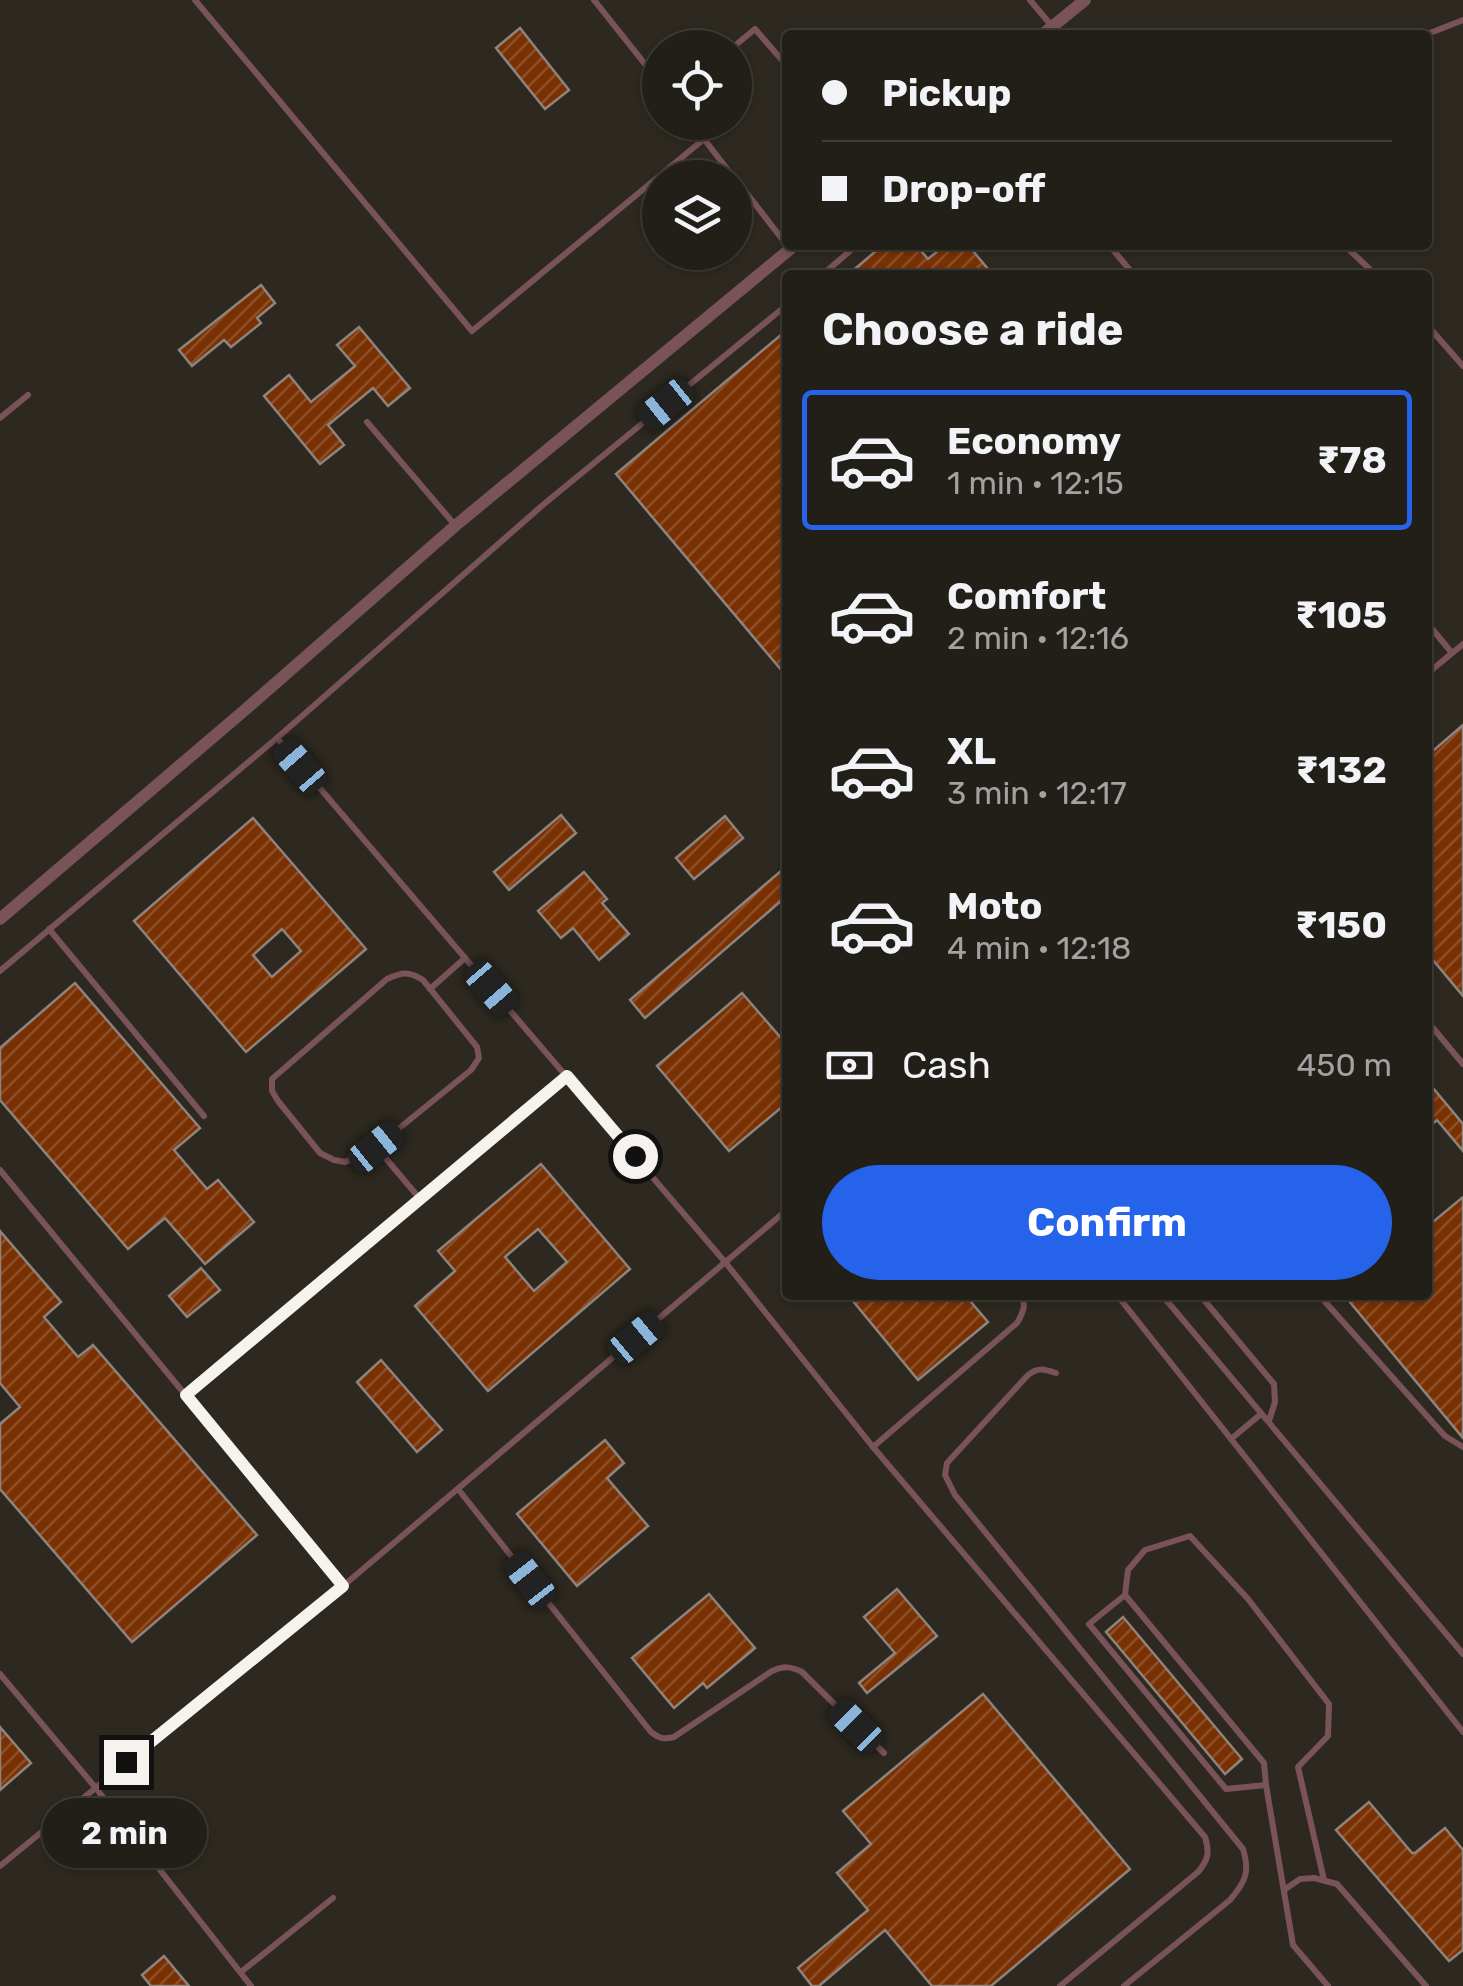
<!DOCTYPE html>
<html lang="en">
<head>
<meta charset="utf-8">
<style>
	:root { --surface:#221f18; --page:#2e2c25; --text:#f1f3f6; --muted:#a2a2a2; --line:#3f3d37; --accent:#2563eb }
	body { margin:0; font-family:Rubik,sans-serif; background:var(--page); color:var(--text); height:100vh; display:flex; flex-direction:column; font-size:38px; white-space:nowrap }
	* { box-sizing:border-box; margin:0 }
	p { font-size:32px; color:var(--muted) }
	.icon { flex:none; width:55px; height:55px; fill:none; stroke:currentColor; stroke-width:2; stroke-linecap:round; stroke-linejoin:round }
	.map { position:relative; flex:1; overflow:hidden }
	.sheet { position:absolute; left:782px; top:270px; width:650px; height:1030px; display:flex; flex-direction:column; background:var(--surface); border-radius:10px; box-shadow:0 2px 8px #0004,0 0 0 2px var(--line) }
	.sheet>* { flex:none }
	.top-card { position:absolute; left:782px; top:30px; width:650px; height:220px; border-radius:10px; box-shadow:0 2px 8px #0004,0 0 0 2px var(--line); display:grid; align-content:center; height:220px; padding:0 40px; background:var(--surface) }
	.tools { position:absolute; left:642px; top:30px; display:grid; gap:20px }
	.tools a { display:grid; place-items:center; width:110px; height:110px; border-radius:50%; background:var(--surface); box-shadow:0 2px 8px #0004,0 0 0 2px var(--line); font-size:50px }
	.end { position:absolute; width:45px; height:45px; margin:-22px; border:12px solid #f6f3ee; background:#111; box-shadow:0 0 0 5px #111 }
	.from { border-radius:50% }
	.bubble { position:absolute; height:70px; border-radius:35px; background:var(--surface); box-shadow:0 2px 8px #0004,0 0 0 2px var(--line); font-size:32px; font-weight:700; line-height:70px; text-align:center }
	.car { position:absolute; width:30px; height:60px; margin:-30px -15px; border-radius:12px; box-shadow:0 0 8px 2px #0007; background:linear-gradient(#222 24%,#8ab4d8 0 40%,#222 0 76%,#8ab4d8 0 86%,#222 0) }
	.top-card b { display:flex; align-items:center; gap:35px; height:95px; font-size:38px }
	.top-card b+b { border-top:2px solid var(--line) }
	.top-card i { width:25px; height:25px; background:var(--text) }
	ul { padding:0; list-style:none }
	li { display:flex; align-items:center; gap:30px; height:140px; margin:0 20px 15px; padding:0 20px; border:5px solid transparent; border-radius:10px }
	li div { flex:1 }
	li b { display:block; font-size:38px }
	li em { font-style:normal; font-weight:700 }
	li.current { border-color:var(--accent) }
	li>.icon { width:90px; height:90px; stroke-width:1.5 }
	h2 { padding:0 40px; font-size:45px; line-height:120px }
	.pay { display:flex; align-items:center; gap:25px; height:110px; padding:0 40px; font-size:38px }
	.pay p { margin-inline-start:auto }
	.primary-button { display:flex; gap:20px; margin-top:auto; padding:20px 40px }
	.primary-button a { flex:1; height:115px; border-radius:60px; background:var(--accent); color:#fff; font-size:40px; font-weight:700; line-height:115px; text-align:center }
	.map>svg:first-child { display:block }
	.building { fill:url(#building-hatch); stroke:#8e837d; stroke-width:2.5; fill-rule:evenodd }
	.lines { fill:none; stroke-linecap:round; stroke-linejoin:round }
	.lane { stroke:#795359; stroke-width:6 }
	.street { stroke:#795359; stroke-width:12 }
	.route { stroke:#f6f3ee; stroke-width:12 }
</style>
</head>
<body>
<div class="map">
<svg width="1463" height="1986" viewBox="0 0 1463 1986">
	<defs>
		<pattern id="building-hatch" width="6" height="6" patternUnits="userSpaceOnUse" patternTransform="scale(2.5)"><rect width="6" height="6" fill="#793103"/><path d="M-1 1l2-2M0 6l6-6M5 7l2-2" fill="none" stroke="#8d4f28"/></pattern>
	</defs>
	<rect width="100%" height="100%" fill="#2d2920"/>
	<!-- building -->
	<g class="building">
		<path d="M520 28 569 90 545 109 496 48Z"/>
		<path d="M883 245H916L928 259 945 245H968L993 275H862L856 268Z"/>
		<path d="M261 285 275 303 257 318 261 323 231 347 224 340 192 366 179 350Z"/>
		<path d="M359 327 410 388 388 406 373 388 328 425 344 445 320 464 264 396 289 375 311 402 355 366 337 345Z"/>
		<path d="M788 329V678L616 474Z"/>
		<path d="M1463 725V996L1428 954V755Z"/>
		<path d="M561 815 576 833 509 890 494 872Z"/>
		<path d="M725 816 743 838 694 879 676 858Z"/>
		<path d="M253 818 366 949 246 1052 134 921ZM282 929 301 951 272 977 253 955Z"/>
		<path d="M788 865V895L645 1018 630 1000Z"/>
		<path d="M584 872 607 899 602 903 629 934 599 960 573 928 561 938 538 911Z"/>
		<path d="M75 983 200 1128 174 1150 207 1189 218 1180 254 1222 205 1264 165 1218 128 1249 0 1100V1048Z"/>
		<path d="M742 993 788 1046V1102L729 1151 657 1066Z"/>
		<path d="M1428 1082 1463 1124V1151L1437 1120 1428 1128Z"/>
		<path d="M541 1164 630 1269 488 1391 415 1306 455 1271 438 1251ZM538 1229 567 1262 534 1291 505 1257Z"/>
		<path d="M1463 1197V1438L1344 1295H1428V1226Z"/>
		<path d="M0 1231 61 1302 44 1317 78 1357 93 1345 257 1535 132 1642 0 1489V1424L20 1407 0 1383Z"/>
		<path d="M201 1268 220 1290 187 1317 169 1296Z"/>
		<path d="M848 1295H965L988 1322 918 1380Z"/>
		<path d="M381 1360 442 1430 417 1452 357 1382Z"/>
		<path d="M605 1440 624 1463 607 1478 648 1526 577 1586 517 1514Z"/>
		<path d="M897 1589 937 1636 867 1693 859 1683 895 1653 864 1617Z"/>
		<path d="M709 1594 755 1648 707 1688 703 1683 674 1708 632 1658Z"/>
		<path d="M1123 1617 1242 1759 1225 1774 1106 1632Z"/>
		<path d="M983 1694 1130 1869 991 1986H932L885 1930 819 1986H812L798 1968 868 1910 837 1873 871 1844 843 1811Z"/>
		<path d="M0 1727 31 1763 0 1790Z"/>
		<path d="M1369 1802 1412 1853H1415L1445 1828 1463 1850V1950L1449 1961 1336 1830Z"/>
		<path d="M164 1956 189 1986H151L142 1975Z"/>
	</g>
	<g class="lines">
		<!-- lane -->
		<g class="lane">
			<path d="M195 0 472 331 704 139"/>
			<path d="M594 0 660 83"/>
			<path d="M1030 0 1051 25"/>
			<path d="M1425 35 1463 20"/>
			<path d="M732 48 755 29 788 67"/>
			<path d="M691 122 734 178"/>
			<path d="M735 178 789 248"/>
			<path d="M1109 245 1134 275"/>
			<path d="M1344 245 1376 275"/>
			<path d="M822 275 857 245"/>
			<path d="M1428 326 1463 366"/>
			<path d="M0 418 28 395"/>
			<path d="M367 422 455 525"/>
			<path d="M1428 624 1452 653"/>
			<path d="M1428 673 1463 644"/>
			<path d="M277 738 725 1262 873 1447 1205 1837C1210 1853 1208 1860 1198 1872L1060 1986"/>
			<path d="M49 929 204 1116"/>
			<path d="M0 971 277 738 544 504 788 304"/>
			<path d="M430 989 465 958"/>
			<path d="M1428 1022 1463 1064"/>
			<path d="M376 1147 345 1162 334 1160 320 1153 278 1101 272 1091V1079L387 979C402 972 409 971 423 980L477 1047 479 1058 471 1070 376 1147 421 1200"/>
			<path d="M0 1170 343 1586"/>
			<path d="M1117 1295 1463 1732"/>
			<path d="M1162 1295 1463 1654"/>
			<path d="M1200 1295 1274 1384 1275 1402 1269 1421"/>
			<path d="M1319 1295 1435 1425 1445 1436 1463 1447"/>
			<path d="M1056 1373C1044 1369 1038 1367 1028 1375L947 1463 945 1475 955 1495 1243 1849C1250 1872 1246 1881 1230 1900L1124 1986"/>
			<path d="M186 1395 567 1077"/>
			<path d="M1231 1439 1261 1414"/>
			<path d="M873 1447 1017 1323C1023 1313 1026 1306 1022 1295"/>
			<path d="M458 1489 651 1732C659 1738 663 1740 674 1737L772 1671C784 1666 790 1666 802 1672L884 1753"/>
			<path d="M1125 1595 1264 1763 1266 1785 1293 1945 1328 1986"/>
			<path d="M0 1674 95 1787 251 1986"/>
			<path d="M1266 1785 1226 1789 1089 1624 1125 1595 1128 1570 1145 1550 1190 1536 1248 1599 1329 1704 1328 1736 1298 1767 1324 1880"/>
			<path d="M0 1866 343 1586 788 1209"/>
			<path d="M1284 1890 1300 1879 1314 1878 1337 1884 1426 1986"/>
			<path d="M241 1972 333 1898"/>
		</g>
		<!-- street -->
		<g class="street">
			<path d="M1042 35 1085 0"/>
			<path d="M0 919 246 709 455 526 795 245"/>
		</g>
	</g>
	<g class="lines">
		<!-- route -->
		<path class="route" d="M126 1762 343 1586 186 1395 567 1076 635 1156"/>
	</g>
</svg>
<div class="tools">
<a><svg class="icon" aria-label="locate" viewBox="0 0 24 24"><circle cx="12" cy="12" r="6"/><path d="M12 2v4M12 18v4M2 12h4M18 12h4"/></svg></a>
<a><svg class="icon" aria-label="layers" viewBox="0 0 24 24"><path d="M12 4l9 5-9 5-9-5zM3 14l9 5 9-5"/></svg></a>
</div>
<i class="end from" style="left:635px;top:1156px"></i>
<i class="end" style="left:126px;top:1762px"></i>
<div class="bubble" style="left:42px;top:1798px;width:165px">2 min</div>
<i class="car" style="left:666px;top:404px;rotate:231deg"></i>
<i class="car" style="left:300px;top:766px;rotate:319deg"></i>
<i class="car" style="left:491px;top:988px;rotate:139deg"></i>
<i class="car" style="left:376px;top:1147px;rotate:51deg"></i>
<i class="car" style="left:636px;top:1338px;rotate:50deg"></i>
<i class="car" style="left:530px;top:1580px;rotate:322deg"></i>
<i class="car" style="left:856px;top:1726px;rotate:315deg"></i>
<div class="top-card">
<b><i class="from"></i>Pickup</b>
<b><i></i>Drop-off</b>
</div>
<section class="sheet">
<h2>Choose a ride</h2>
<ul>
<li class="current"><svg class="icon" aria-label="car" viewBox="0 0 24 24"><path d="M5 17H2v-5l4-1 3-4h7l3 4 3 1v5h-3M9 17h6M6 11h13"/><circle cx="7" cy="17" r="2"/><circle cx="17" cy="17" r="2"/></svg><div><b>Economy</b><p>1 min · 12:15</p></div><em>₹78</em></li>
<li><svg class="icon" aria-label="car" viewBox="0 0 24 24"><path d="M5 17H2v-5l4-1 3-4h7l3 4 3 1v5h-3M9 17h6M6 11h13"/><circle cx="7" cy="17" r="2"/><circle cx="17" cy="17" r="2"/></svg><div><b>Comfort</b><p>2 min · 12:16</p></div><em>₹105</em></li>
<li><svg class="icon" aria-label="car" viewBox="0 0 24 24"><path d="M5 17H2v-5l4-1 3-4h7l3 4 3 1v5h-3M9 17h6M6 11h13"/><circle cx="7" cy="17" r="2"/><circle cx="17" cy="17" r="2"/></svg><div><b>XL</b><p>3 min · 12:17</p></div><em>₹132</em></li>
<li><svg class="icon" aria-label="car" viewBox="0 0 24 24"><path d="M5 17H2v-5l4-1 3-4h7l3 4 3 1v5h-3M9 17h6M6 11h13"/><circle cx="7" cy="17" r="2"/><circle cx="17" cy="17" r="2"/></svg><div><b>Moto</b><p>4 min · 12:18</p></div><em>₹150</em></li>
</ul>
<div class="pay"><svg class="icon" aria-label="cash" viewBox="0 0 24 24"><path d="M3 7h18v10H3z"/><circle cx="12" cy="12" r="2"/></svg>Cash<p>450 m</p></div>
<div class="primary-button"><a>Confirm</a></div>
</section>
</div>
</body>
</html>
